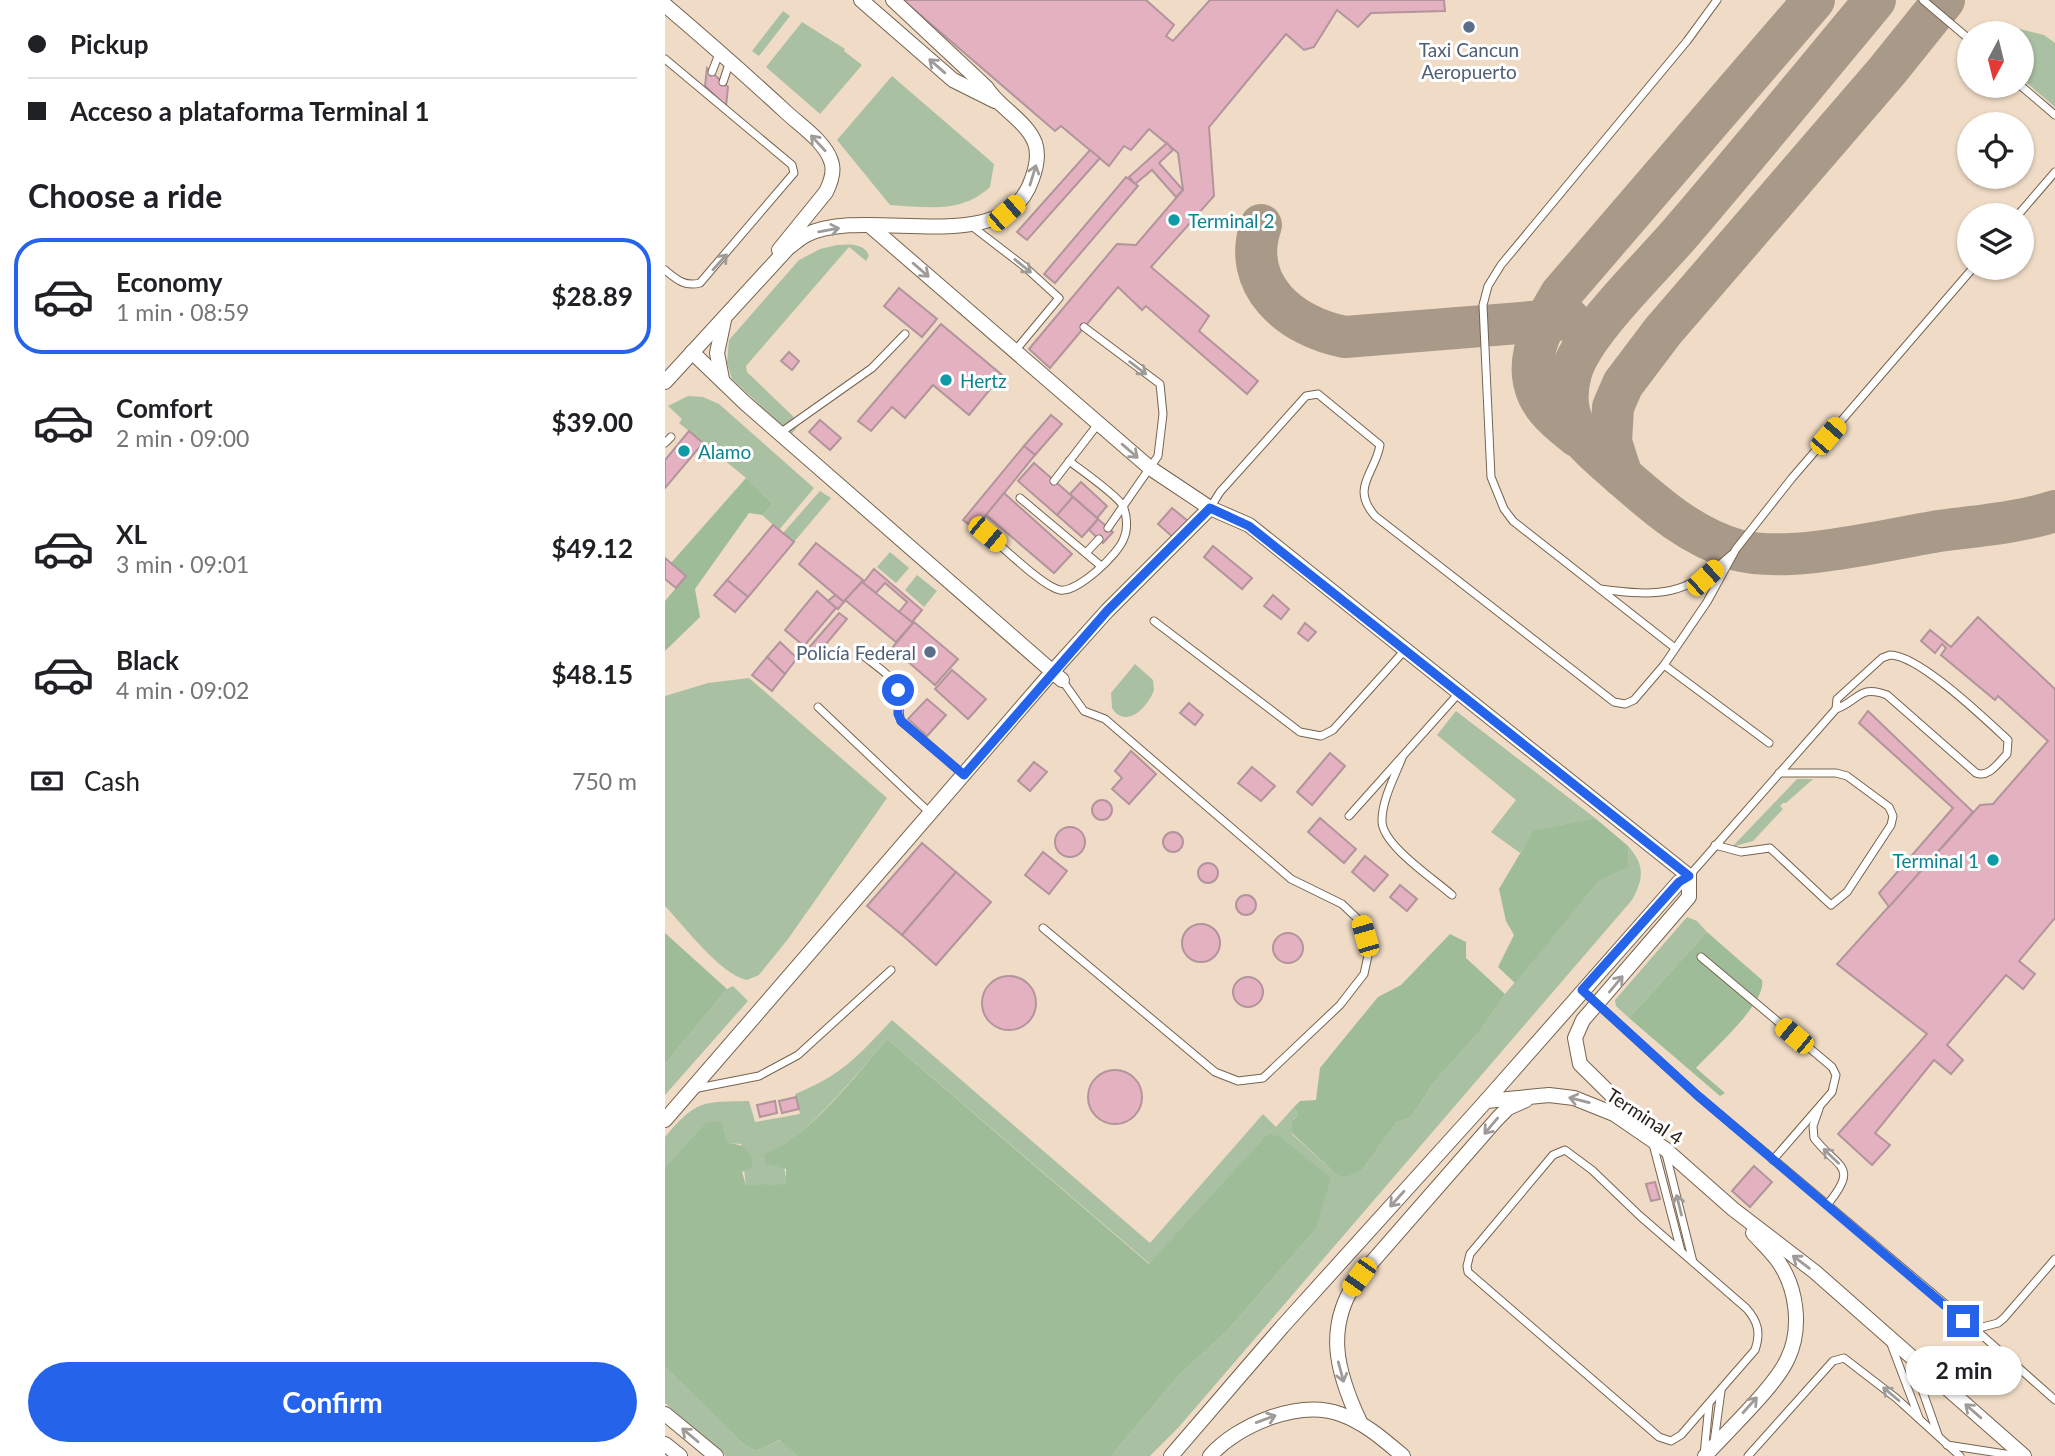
<!DOCTYPE html>
<html lang="en">
<head>
<meta charset="utf-8">
<style>
	:root { --surface:#fff; --page:#f6f6f6; --text:#202124; --muted:#757577; --line:#e0e0e0; --accent:#2563eb }
	body { margin:0; font-family:Lato,sans-serif; background:var(--page); color:var(--text); height:100vh; display:flex; flex-direction:column; font-size:26px; white-space:nowrap }
	* { box-sizing:border-box; margin:0 }
	p { font-size:23px; color:var(--muted) }
	.icon { flex:none; width:38px; height:38px; fill:none; stroke:currentColor; stroke-width:2; stroke-linecap:round; stroke-linejoin:round }
	.map { position:relative; flex:1; overflow:hidden }
	.drawer { display:flex; flex-direction:column; background:var(--surface); width:665px }
	.drawer>* { flex:none }
	.hud { display:grid; align-content:center; height:154px; padding:0 28px; background:var(--surface) }
	.needle { width:46px; rotate:187deg }
	.tools { position:absolute; left:1292px; top:21px; display:grid; gap:14px }
	.tools a { display:grid; place-items:center; width:77px; height:77px; border-radius:50%; background:var(--surface); box-shadow:0 2px 5px #0004; font-size:35px }
	.end { position:absolute; width:32px; height:32px; margin:-16px; border:9px solid #2563eb; background:#fff; box-shadow:0 0 0 4px #fff }
	.from { border-radius:50% }
	.bubble { position:absolute; height:49px; border-radius:24px; background:var(--surface); box-shadow:0 2px 5px #0004; font-size:23px; font-weight:700; line-height:49px; text-align:center }
	.car { position:absolute; width:21px; height:42px; margin:-21px -10px; border-radius:9px; box-shadow:0 0 5px 2px #0007; background:linear-gradient(#f5c518 24%,#345 0 40%,#f5c518 0 76%,#345 0 86%,#f5c518 0) }
	.hud b { display:flex; align-items:center; gap:24px; height:66px; font-size:26px }
	.hud b+b { border-top:2px solid var(--line) }
	.hud i { width:18px; height:18px; background:var(--text) }
	ul { padding:0; list-style:none }
	li { display:flex; align-items:center; gap:21px; height:116px; margin:0 14px 10px; padding:0 14px; border:4px solid transparent; border-radius:28px }
	li div { flex:1 }
	li b { display:block; font-size:26px }
	li em { font-style:normal; font-weight:700 }
	li.on { border-color:var(--accent) }
	li>.icon { width:63px; height:63px; stroke-width:1.5 }
	h2 { padding:0 28px; font-size:32px; line-height:84px }
	.pay { display:flex; align-items:center; gap:18px; height:77px; padding:0 28px; font-size:26px }
	.pay p { margin-inline-start:auto }
	.button { display:flex; gap:14px; margin-top:auto; padding:14px 28px }
	.button a { flex:1; height:80px; border-radius:42px; background:var(--accent); color:#fff; font-size:28px; font-weight:700; line-height:80px; text-align:center }
	main { display:flex; flex:1; min-height:0 }
	.map>svg:first-child { display:block }
	.green { fill:#a9c0a3 }
	.forest { fill:#9ebc97 }
	.lines { fill:none; stroke-linecap:round; stroke-linejoin:round }
	.taxiway { stroke:#a99988; stroke-width:42 }
	.building { fill:#e4b1c1; stroke:#b2949d; stroke-width:2 }
	.lane-casing { stroke:#766450; stroke-width:9 }
	.street-casing { stroke:#766450; stroke-width:16 }
	.lane { stroke:#fff; stroke-width:7 }
	.street { stroke:#fff; stroke-width:14 }
	.oneway { stroke:#9f9b98 }
	.route { stroke:#2563eb; stroke-width:9 }
	.service-dot { fill:#5c6f8a; stroke:#fff; stroke-width:2.5 }
	.culture-dot { fill:#0f9aa8; stroke:#fff; stroke-width:2.5 }
	.labels { text-anchor:middle; dominant-baseline:central; stroke-width:6; stroke-linejoin:round; paint-order:stroke }
	.service-label { font-size:19px; fill:#4e5e75; stroke:#fff }
	.culture-label { font-size:19px; fill:#0d838f; stroke:#fff; text-anchor:start }
	.street-label { font-size:19px; fill:#292119; stroke:#fff }
</style>
</head>
<body>
<main>
<section class="drawer">
<div class="hud">
<b><i class="from"></i>Pickup</b>
<b><i></i>Acceso a plataforma Terminal 1</b>
</div>
<h2>Choose a ride</h2>
<ul>
<li class="on"><svg class="icon" aria-label="car" viewBox="0 0 24 24"><path d="M5 17H2v-5l4-1 3-4h7l3 4 3 1v5h-3M9 17h6M6 11h13"/><circle cx="7" cy="17" r="2"/><circle cx="17" cy="17" r="2"/></svg><div><b>Economy</b><p>1 min · 08:59</p></div><em>$28.89</em></li>
<li><svg class="icon" aria-label="car" viewBox="0 0 24 24"><path d="M5 17H2v-5l4-1 3-4h7l3 4 3 1v5h-3M9 17h6M6 11h13"/><circle cx="7" cy="17" r="2"/><circle cx="17" cy="17" r="2"/></svg><div><b>Comfort</b><p>2 min · 09:00</p></div><em>$39.00</em></li>
<li><svg class="icon" aria-label="car" viewBox="0 0 24 24"><path d="M5 17H2v-5l4-1 3-4h7l3 4 3 1v5h-3M9 17h6M6 11h13"/><circle cx="7" cy="17" r="2"/><circle cx="17" cy="17" r="2"/></svg><div><b>XL</b><p>3 min · 09:01</p></div><em>$49.12</em></li>
<li><svg class="icon" aria-label="car" viewBox="0 0 24 24"><path d="M5 17H2v-5l4-1 3-4h7l3 4 3 1v5h-3M9 17h6M6 11h13"/><circle cx="7" cy="17" r="2"/><circle cx="17" cy="17" r="2"/></svg><div><b>Black</b><p>4 min · 09:02</p></div><em>$48.15</em></li>
</ul>
<div class="pay"><svg class="icon" aria-label="cash" viewBox="0 0 24 24"><path d="M3 7h18v10H3z"/><circle cx="12" cy="12" r="2"/></svg>Cash<p>750 m</p></div>
<div class="button"><a>Confirm</a></div>
</section>
<div class="map">
<svg width="1390" height="1456" viewBox="0 0 1390 1456">
	<rect width="100%" height="100%" fill="#f0dcc6"/>
	<!-- green -->
	<g class="green">
		<path d="M118 11 125 16 94 56 87 51Z"/>
		<path d="M137 22 180 49 179 51 197 65 155 114 101 67Z"/>
		<path d="M1350 28 1379 35 1390 43V107L1356 78V33H1340Z"/>
		<path d="M227 76 329 164 325 187C296 214 261 207 225 205L172 140Z"/>
		<path d="M172 245C184 244 200 243 204 256L201 261 184 247 81 366 82 372 135 423 126 435 94 408 95 405 67 379 62 363 64 340 134 260 155 249Z"/>
		<path d="M23 396 38 397 54 404 149 488 114 530 97 515 108 504 81 478 14 423 17 419 3 406Z"/>
		<path d="M155 491 166 498 129 542 118 533Z"/>
		<path d="M225 552 244 568 231 583 212 567Z"/>
		<path d="M252 575 272 591 259 607 240 590Z"/>
		<path d="M470 664 488 680 489 690C483 707 461 730 447 708L446 693Z"/>
		<path d="M84 678 222 798 123 939 94 975 82 980C56 975 19 926 0 906V696L43 683Z"/>
		<path d="M791 711 930 818 870 830 855 853 826 832 851 800 772 735Z"/>
		<path d="M1132 779H1148L1121 803H1118L1115 806 1118 809 1088 841 1067 847Z"/>
		<path d="M963 846C980 865 979 878 967 900L513 1428 485 1456H446L514 1375 561 1332 650 1230 602 1134 485 1264 222 1039C189 1078 156 1118 116 1149L122 1184 81 1186 76 1144 62 1143 0 1168V1137C32 1100 36 1102 84 1101L90 1122 135 1114 130 1094C177 1075 193 1056 227 1020L485 1243 598 1114 611 1127 629 1107 633 1115 627 1121V1134L672 1175 697 1170 731 1123 746 1117 769 1082 815 1031 840 994 933 882 964 867Z"/>
		<path d="M1022 917 1032 921 1042 932 964 1018 951 1006 950 1000Z"/>
		<path d="M68 986 83 1001 0 1095V1064L62 989Z"/>
		<path d="M0 1367 78 1444 91 1451 116 1440 133 1456H61L0 1403Z"/>
	</g>
	<!-- forest -->
	<g class="forest">
		<path d="M81 478 108 504 97 515 84 513 30 589 35 617 0 651V601L21 576 6 563Z"/>
		<path d="M930 818 963 846 964 867 933 882 850 983 833 967 849 935 841 921 834 889 869 830Z"/>
		<path d="M1042 932 1097 980C1102 1003 1047 1050 1031 1068L1060 1093 1055 1096 964 1018Z"/>
		<path d="M0 933 62 989 0 1064Z"/>
		<path d="M785 934 801 942V958L840 994 815 1031 769 1082 746 1117 731 1123 697 1170 680 1177 672 1175 627 1133V1121L633 1115 629 1107 635 1101 651 1100 655 1068 672 1047 713 997 736 985Z"/>
		<path d="M222 1039 484 1264 602 1134 614 1136 666 1178 650 1230 561 1332 514 1375 446 1456H133L115 1440 91 1451 78 1444 0 1367V1168L42 1122 56 1121 62 1143C80 1144 85 1150 88 1167L77 1172 81 1185 121 1184V1169L101 1164 99 1154C140 1142 194 1072 222 1039Z"/>
	</g>
	<g class="lines">
		<!-- taxiway -->
		<g class="taxiway">
			<path d="M1210 0C1146 77 1083 154 1018 230 989 265 917 332 906 373 893 420 917 441 948 468 986 501 1023 536 1072 550 1126 564 1218 540 1274 531 1312 526 1353 523 1390 511"/>
			<path d="M596 225C575 285 626 327 680 337L904 319"/>
			<path d="M912 436C902 428 891 420 883 410 852 372 874 330 896 294L1149 0"/>
			<path d="M957 476 946 442 948 407 958 384 998 331 1222 71 1279 0"/>
		</g>
	</g>
	<!-- building -->
	<g class="building">
		<path d="M238 0H481L509 25 501 36 508 41 545 0H779L780 11 706 13 693 27 672 10 649 47 639 50 621 34 544 127 549 196 486 267 544 316 534 331 593 381 582 394 481 306 477 310 453 287 385 368 364 349 452 244 471 245 518 190 513 153 484 129 466 150 459 146 444 166 396 126 390 131Z"/>
		<path d="M42 68 63 87 61 106 40 86Z"/>
		<path d="M502 143 508 150 494 163 518 190 511 197 487 170 470 184 464 177Z"/>
		<path d="M425 150 435 158 362 240 352 232Z"/>
		<path d="M461 177 473 186 390 283 379 274Z"/>
		<path d="M234 288 272 319 257 337 219 306Z"/>
		<path d="M276 324 337 375 304 415 268 385 240 418 227 407 206 431 193 421Z"/>
		<path d="M124 352 134 361 127 370 116 361Z"/>
		<path d="M386 415 397 424 370 455 359 446Z"/>
		<path d="M155 420 176 438 165 450 144 432Z"/>
		<path d="M24 431 38 443 0 488V460Z"/>
		<path d="M359 446 370 455 310 529 298 520Z"/>
		<path d="M369 463 408 497 392 515 353 481Z"/>
		<path d="M416 482 442 506 432 518 405 494Z"/>
		<path d="M339 493 407 554 389 573 321 515Z"/>
		<path d="M408 497 433 519 417 537 392 515Z"/>
		<path d="M507 508 524 522 510 539 493 524Z"/>
		<path d="M433 519 448 532 438 543 424 530Z"/>
		<path d="M108 525 129 542 83 597 62 580Z"/>
		<path d="M151 543 198 580 179 602 134 564Z"/>
		<path d="M548 546 587 578 577 589 539 557Z"/>
		<path d="M0 558 21 576 11 588 0 579Z"/>
		<path d="M209 569 257 610 247 622 234 612 242 602 220 583 211 593 198 583Z"/>
		<path d="M62 580 83 597 70 612 49 595Z"/>
		<path d="M197 582 248 623 231 642 180 600Z"/>
		<path d="M152 591 171 608 139 646 120 630Z"/>
		<path d="M170 595 179 602 173 609 163 601Z"/>
		<path d="M608 595 624 609 616 619 599 606Z"/>
		<path d="M174 613 182 619 150 657 142 650Z"/>
		<path d="M1313 617 1390 689V918L1354 961 1370 974 1358 989 1341 975 1282 1045 1298 1060 1286 1074 1269 1060 1210 1133 1225 1145 1207 1165 1173 1134 1262 1034 1172 964 1315 805 1328 804 1383 741 1333 696 1330 700 1276 655 1281 648 1277 644 1270 653 1256 641 1265 630 1286 647Z"/>
		<path d="M249 622 293 659 270 685 227 648Z"/>
		<path d="M640 623 651 632 643 641 633 633Z"/>
		<path d="M115 642 132 658 120 674 102 657Z"/>
		<path d="M102 657 120 674 107 691 87 675Z"/>
		<path d="M287 670 321 699 303 719 270 689Z"/>
		<path d="M262 699 281 715 262 736 243 719Z"/>
		<path d="M524 703 538 715 530 725 515 713Z"/>
		<path d="M1203 711 1308 812 1224 907 1214 893 1288 808 1194 723Z"/>
		<path d="M466 751 491 774 464 804 447 789 457 778 450 771Z"/>
		<path d="M665 753 680 766 647 805 632 792Z"/>
		<path d="M369 762 382 772 365 791 353 781Z"/>
		<path d="M587 767 610 786 596 801 573 783Z"/>
		<circle cx="437" cy="810" r="10"/>
		<path d="M655 818 691 849 679 863 643 832Z"/>
		<circle cx="405" cy="842" r="15"/>
		<circle cx="508" cy="842" r="10"/>
		<path d="M257 843 291 872 237 935 202 906Z"/>
		<path d="M378 852 402 871 384 894 360 875Z"/>
		<path d="M700 856 723 875 709 891 687 872Z"/>
		<circle cx="543" cy="873" r="10"/>
		<path d="M291 872 326 902 271 965 237 935Z"/>
		<path d="M735 885 752 899 742 911 725 897Z"/>
		<circle cx="581" cy="905" r="10"/>
		<circle cx="536" cy="943" r="19"/>
		<circle cx="623" cy="948" r="15"/>
		<circle cx="344" cy="1003" r="27"/>
		<circle cx="583" cy="992" r="15"/>
		<circle cx="450" cy="1097" r="27"/>
		<path d="M131 1097 134 1109 117 1113 114 1101Z"/>
		<path d="M110 1101 112 1113 95 1117 92 1105Z"/>
		<path d="M1089 1166 1107 1182 1085 1207 1067 1191Z"/>
		<path d="M990 1182 995 1199 986 1201 981 1184Z"/>
	</g>
	<g class="lines">
		<!-- lane casing -->
		<g class="lane-casing">
			<g id="lane">
				<path d="M1258 0 1304 39"/>
				<path d="M0 59 127 165 129 173 35 283C20 287 12 280 0 270"/>
				<path d="M47 72 55 51"/>
				<path d="M58 82 65 61"/>
				<path d="M1356 86 1390 115"/>
				<path d="M1353 215 1390 172"/>
				<path d="M304 224 360 267 394 298 349 352"/>
				<path d="M419 327 495 384 498 414 493 456 443 528"/>
				<path d="M115 433 207 368 240 334"/>
				<path d="M0 443 6 437"/>
				<path d="M389 481 433 424"/>
				<path d="M355 498 436 566"/>
				<path d="M545 508 555 492 641 396 653 394 715 445C710 474 685 487 710 516L949 702 960 704 969 700 999 665 1042 602 1071 549 1127 478 1308 268"/>
				<path d="M322 534C337 546 378 587 395 590 412 593 454 554 459 538 463 529 462 515 458 506 453 496 415 469 404 461"/>
				<path d="M421 553 434 539"/>
				<path d="M935 589C995 597 1020 596 1066 555"/>
				<path d="M489 621 635 732 656 736 668 730 740 650"/>
				<path d="M1010 648 848 521 839 509 826 477 818 305 823 286 836 265 1022 41 1052 0"/>
				<path d="M1225 655C1254 655 1320 719 1343 740L1342 754C1333 763 1324 778 1311 773L1222 695C1194 684 1194 701 1171 709L1172 699 1217 658Z"/>
				<path d="M200 657C211 666 231 678 234 693 236 704 232 711 236 721L298 774"/>
				<path d="M999 665 1104 743"/>
				<path d="M153 707 265 813"/>
				<path d="M737 758C729 778 717 800 717 821 717 845 769 879 787 895"/>
				<path d="M684 816 794 693"/>
				<path d="M1050 845 1076 852 1105 848 1166 905 1182 892 1226 825 1228 816 1224 807 1182 776 1171 773H1114"/>
				<path d="M1024 876 1171 709"/>
				<path d="M378 928 550 1072 573 1081 598 1078 675 1005 699 974 704 951 696 922 677 904 626 879 440 719 419 711 397 680"/>
				<path d="M1036 957 1167 1067 1171 1075 1167 1092 1108 1160"/>
				<path d="M917 990 1032 1095 1310 1329 1333 1323 1339 1318 1390 1259"/>
				<path d="M28 1089 94 1076 133 1055 226 970"/>
				<path d="M1154 1109 1148 1126 1149 1138C1173 1169 1195 1165 1162 1205"/>
				<path d="M988 1144 1016 1251"/>
				<path d="M900 1150 927 1170 975 1216 1081 1308C1093 1321 1096 1333 1090 1350L1016 1435 1006 1441 994 1437 803 1272 802 1266 805 1254 888 1155Z"/>
				<path d="M1001 1154 1028 1262"/>
				<path d="M1310 1329 1390 1400"/>
				<path d="M1226 1344 1254 1418"/>
				<path d="M1247 1361 1273 1435"/>
				<path d="M1049 1442 1056 1391"/>
				<path d="M1282 1445 1353 1456"/>
				<path d="M1039 1455 1044 1404"/>
				<path d="M1083 1456 1168 1361 1179 1358 1231 1398 1295 1456"/>
			</g>
		</g>
		<!-- street casing -->
		<g class="street-casing">
			<g id="street">
				<path d="M196 0 288 80 330 101"/>
				<path d="M0 5C41 40 82 76 122 113 136 126 160 142 166 161 170 171 166 182 161 192L114 250"/>
				<path d="M204 225 485 468 545 508 584 525 1024 876"/>
				<path d="M27 352 80 403 397 680"/>
				<path d="M57 379 52 353 59 320"/>
				<path d="M0 382 123 248C129 244 135 238 141 235 202 204 340 262 367 179 371 168 374 154 370 143 361 120 334 108 321 87L228 0"/>
				<path d="M821 1101 1014 882 1024 876V897L918 1020 910 1038 915 1064 982 1130"/>
				<path d="M0 1120 388 671 442 611 545 508"/>
				<path d="M0 1414 51 1456"/>
				<path d="M695 1422C671 1371 659 1326 694 1277L832 1119 843 1108 861 1100"/>
				<path d="M0 1444 15 1456"/>
				<path d="M506 1456 617 1327 821 1101 884 1095 909 1098 949 1114 1000 1149 1068 1209 1150 1272 1359 1456"/>
				<path d="M545 1456C572 1425 634 1399 675 1414 700 1423 718 1439 738 1456"/>
				<path d="M1040 1456C1062 1431 1111 1386 1123 1358 1137 1328 1132 1288 1113 1261 1106 1251 1096 1242 1088 1233"/>
			</g>
		</g>
		<!-- lane -->
		<use href="#lane" class="lane"/>
		<!-- street -->
		<use href="#street" class="street"/>
	</g>
	<!-- one-way arrows -->
	<defs><path id="oneway-shaft" d="M-6 0H5M1.5-3L5.5 0L1.5 3" fill="none" stroke-width="1.6" stroke-linecap="round" stroke-linejoin="round" transform="scale(1.75)"/></defs>
	<g class="oneway">
		<use href="#oneway-shaft" transform="translate(272 66) rotate(-139)"/>
		<use href="#oneway-shaft" transform="translate(153 143) rotate(-133)"/>
		<use href="#oneway-shaft" transform="translate(368 175) rotate(-73)"/>
		<use href="#oneway-shaft" transform="translate(164 230) rotate(-10)"/>
		<use href="#oneway-shaft" transform="translate(55 262) rotate(-48)"/>
		<use href="#oneway-shaft" transform="translate(358 266) rotate(39)"/>
		<use href="#oneway-shaft" transform="translate(256 270) rotate(41)"/>
		<use href="#oneway-shaft" transform="translate(473 368) rotate(37)"/>
		<use href="#oneway-shaft" transform="translate(465 451) rotate(41)"/>
		<use href="#oneway-shaft" transform="translate(951 984) rotate(-50)"/>
		<use href="#oneway-shaft" transform="translate(914 1100) rotate(-166)"/>
		<use href="#oneway-shaft" transform="translate(826 1126) rotate(130)"/>
		<use href="#oneway-shaft" transform="translate(1166 1156) rotate(-136)"/>
		<use href="#oneway-shaft" transform="translate(732 1199) rotate(132)"/>
		<use href="#oneway-shaft" transform="translate(1014 1205) rotate(-104)"/>
		<use href="#oneway-shaft" transform="translate(1136 1262) rotate(-143)"/>
		<use href="#oneway-shaft" transform="translate(676 1372) rotate(75)"/>
		<use href="#oneway-shaft" transform="translate(1226 1394) rotate(-140)"/>
		<use href="#oneway-shaft" transform="translate(1085 1405) rotate(-48)"/>
		<use href="#oneway-shaft" transform="translate(1308 1411) rotate(-139)"/>
		<use href="#oneway-shaft" transform="translate(601 1419) rotate(-20)"/>
		<use href="#oneway-shaft" transform="translate(25 1435) rotate(-140)"/>
	</g>
	<g class="lines">
		<!-- route -->
		<path class="route" d="M233 690V714L236 721 299 775 442 611 545 508 584 526 1024 876 1014 882 917 990 1032 1095 1298 1321"/>
	</g>
	<!-- markers -->
	<g class="service-dot">
		<circle cx="804" cy="27" r="7"/>
		<circle cx="265" cy="652" r="7"/>
	</g>
	<g class="culture-dot">
		<circle cx="509" cy="220" r="7"/>
		<circle cx="281" cy="380" r="7"/>
		<circle cx="19" cy="451" r="7"/>
		<circle cx="1328" cy="860" r="7"/>
	</g>
	<g class="labels">
		<!-- service labels -->
		<g class="service-label">
			<text x="804" y="49">Taxi Cancun<tspan x="804" dy="22">Aeropuerto</tspan></text>
			<text x="251" y="652" text-anchor="end">Policía Federal</text>
		</g>
		<!-- culture labels -->
		<g class="culture-label">
			<text x="523" y="220">Terminal 2</text>
			<text x="295" y="380">Hertz</text>
			<text x="33" y="451">Alamo</text>
			<text x="1314" y="860" text-anchor="end">Terminal 1</text>
		</g>
		<!-- street labels -->
		<g class="street-label">
			<text transform="translate(980 1116) rotate(33)">Terminal 4</text>
		</g>
	</g>
</svg>
<div class="tools">
<a><svg class="needle" viewBox="-14 -14 28 28"><path d="M0-13l5 13h-10z" fill="#e53935"/><path d="M0 13l5-13h-10z" fill="#757577"/></svg></a>
<a><svg class="icon" aria-label="locate" viewBox="0 0 24 24"><circle cx="12" cy="12" r="6"/><path d="M12 2v4M12 18v4M2 12h4M18 12h4"/></svg></a>
<a><svg class="icon" aria-label="layers" viewBox="0 0 24 24"><path d="M12 4l9 5-9 5-9-5zM3 14l9 5 9-5"/></svg></a>
</div>
<i class="end from" style="left:233px;top:690px"></i>
<i class="end" style="left:1298px;top:1321px"></i>
<div class="bubble" style="left:1241px;top:1346px;width:116px">2 min</div>
<i class="car" style="left:341px;top:213px;rotate:49deg"></i>
<i class="car" style="left:1163px;top:436px;rotate:41deg"></i>
<i class="car" style="left:322px;top:534px;rotate:130deg"></i>
<i class="car" style="left:1040px;top:578px;rotate:48deg"></i>
<i class="car" style="left:700px;top:936px;rotate:344deg"></i>
<i class="car" style="left:1129px;top:1036px;rotate:310deg"></i>
<i class="car" style="left:694px;top:1277px;rotate:215deg"></i>
</div>
</main>
</body>
</html>
